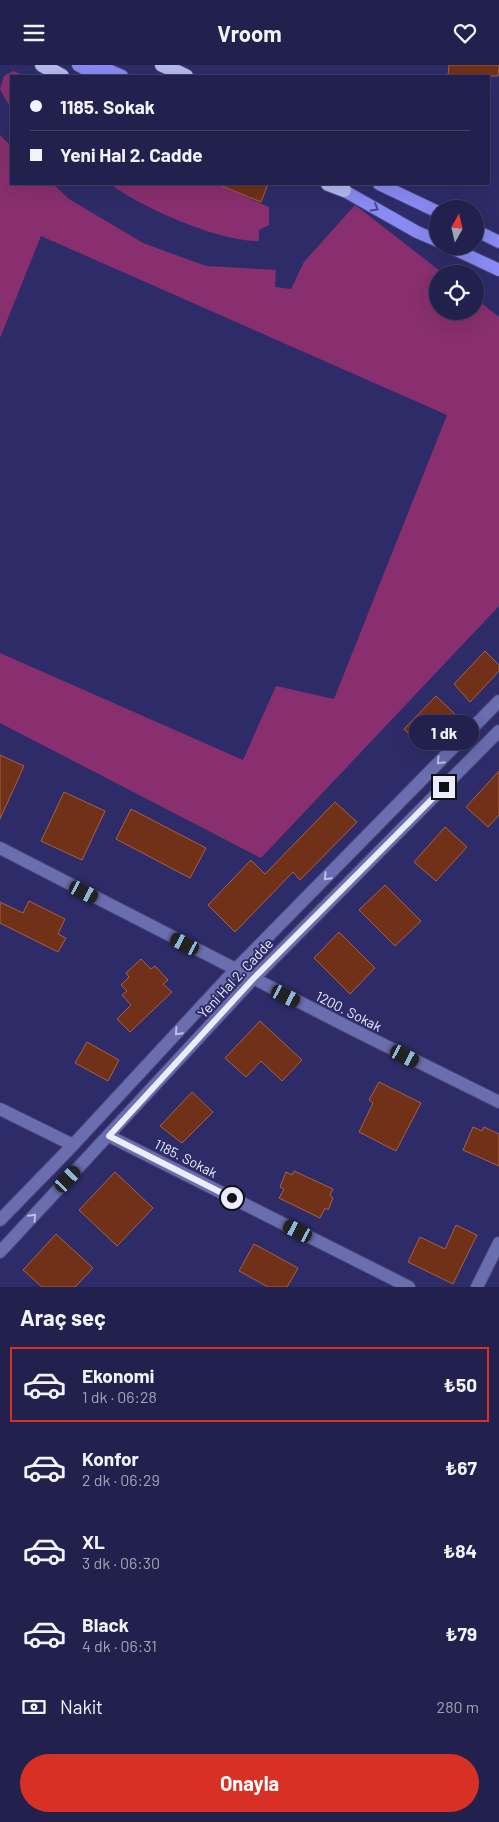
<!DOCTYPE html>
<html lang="tr">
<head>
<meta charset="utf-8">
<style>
	:root { --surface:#22214e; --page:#2a2955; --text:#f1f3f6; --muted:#a2a3b6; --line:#3f3e66; --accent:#d93025 }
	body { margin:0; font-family:Barlow,sans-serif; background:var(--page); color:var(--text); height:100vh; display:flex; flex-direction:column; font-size:19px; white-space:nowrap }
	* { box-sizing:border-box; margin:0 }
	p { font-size:16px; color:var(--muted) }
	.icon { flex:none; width:28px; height:28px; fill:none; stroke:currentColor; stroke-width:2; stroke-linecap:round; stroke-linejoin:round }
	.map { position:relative; height:1222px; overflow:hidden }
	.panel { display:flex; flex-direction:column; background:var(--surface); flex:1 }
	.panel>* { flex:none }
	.top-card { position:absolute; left:10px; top:10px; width:480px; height:110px; border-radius:0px; box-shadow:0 5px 20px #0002,0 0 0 1px var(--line); display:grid; align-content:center; height:110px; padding:0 20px; background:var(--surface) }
	.needle { width:32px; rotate:8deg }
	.fabs { position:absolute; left:429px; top:135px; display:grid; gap:10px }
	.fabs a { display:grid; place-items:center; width:55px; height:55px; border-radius:50%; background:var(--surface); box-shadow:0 5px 20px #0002,0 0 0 1px var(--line); font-size:25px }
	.end { position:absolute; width:22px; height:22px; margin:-11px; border:6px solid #ebedfc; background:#111; box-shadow:0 0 0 2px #111 }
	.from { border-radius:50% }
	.bubble { position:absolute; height:35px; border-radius:18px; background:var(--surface); box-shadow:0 5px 20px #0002,0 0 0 1px var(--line); font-size:16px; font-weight:700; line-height:35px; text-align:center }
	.car { position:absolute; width:15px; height:30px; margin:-15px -8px; border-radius:6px; box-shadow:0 0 4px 1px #0007; background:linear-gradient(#222 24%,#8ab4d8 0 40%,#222 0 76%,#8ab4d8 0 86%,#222 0) }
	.top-card b { display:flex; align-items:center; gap:18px; height:48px; font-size:19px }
	.top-card b+b { border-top:1px solid var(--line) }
	.top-card i { width:12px; height:12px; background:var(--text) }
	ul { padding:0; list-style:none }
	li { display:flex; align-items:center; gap:15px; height:75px; margin:0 10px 8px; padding:0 10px; border:2px solid transparent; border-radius:0px }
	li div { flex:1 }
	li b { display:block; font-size:19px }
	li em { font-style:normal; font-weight:700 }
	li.selected { border-color:var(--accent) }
	li>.icon { width:45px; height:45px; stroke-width:1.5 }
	h2 { padding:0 20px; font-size:22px; line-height:60px }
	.pay { display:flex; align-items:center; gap:12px; height:55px; padding:0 20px; font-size:19px }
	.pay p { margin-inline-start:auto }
	.button { display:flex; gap:10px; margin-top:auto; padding:10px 20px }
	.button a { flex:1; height:58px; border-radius:30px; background:var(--accent); color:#fff; font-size:20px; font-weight:700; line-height:58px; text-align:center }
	header { display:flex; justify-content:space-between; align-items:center; height:65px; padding:0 20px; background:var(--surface); font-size:22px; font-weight:700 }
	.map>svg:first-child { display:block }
	.green { fill:#892f6f }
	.building { fill:#703118; stroke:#a86045 }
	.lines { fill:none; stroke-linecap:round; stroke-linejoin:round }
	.minor-casing { stroke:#48477d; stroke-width:14 }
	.tertiary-casing { stroke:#48477d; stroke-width:14 }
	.secondary-casing { stroke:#48477d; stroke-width:14 }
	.trunk-casing { stroke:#48477d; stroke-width:16 }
	.minor { stroke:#6a6dae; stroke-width:12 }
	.tertiary { stroke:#6a6dae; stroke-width:12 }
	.secondary { stroke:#898af2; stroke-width:12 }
	.trunk { stroke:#b6b9f0; stroke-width:14 }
	.oneway { stroke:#494891 }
	.oneway2 { stroke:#bec0e1 }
	.route { stroke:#ebedfc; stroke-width:6 }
	.labels { text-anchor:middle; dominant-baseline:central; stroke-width:4; stroke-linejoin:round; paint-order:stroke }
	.street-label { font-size:14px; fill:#ebedfc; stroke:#2e2c68 }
</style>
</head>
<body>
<header><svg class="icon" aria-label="menu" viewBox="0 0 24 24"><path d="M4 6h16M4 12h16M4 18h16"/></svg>Vroom<svg class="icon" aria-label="heart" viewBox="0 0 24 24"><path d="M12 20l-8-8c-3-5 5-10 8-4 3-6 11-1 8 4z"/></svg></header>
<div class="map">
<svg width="499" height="1222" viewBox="0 0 499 1222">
	<rect width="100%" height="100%" fill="#2e2c68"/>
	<!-- green -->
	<g class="green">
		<path d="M13 6 26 11H11V41L7 37 0 24 4 11Z"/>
		<path d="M0 70 11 81V119H53L69 134 143 178 206 201 276 205 275 222 291 224 304 197 355 140 444 209H438V246H475V233L499 252V541L261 793 0 658V588L243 695 276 621 334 634 447 350 41 171 0 273Z"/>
		<path d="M110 119H218L269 142V160L259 165V176C219 177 143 143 110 119Z"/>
	</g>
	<!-- building -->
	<g class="building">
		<path d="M449 0H499L498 11H448Z"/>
		<path d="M217 119H268L261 137Z"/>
		<path d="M485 586 499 600V606L470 637 454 619Z"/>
		<path d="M436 631 457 651 425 684 404 664Z"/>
		<path d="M0 690 24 701 0 754Z"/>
		<path d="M499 706V750L488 762 466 742Z"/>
		<path d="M64 727 105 746 82 795 41 776Z"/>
		<path d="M335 737 357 757 300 815 293 807 235 867 208 840 251 795 265 809Z"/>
		<path d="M131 744 206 783 190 813 116 774Z"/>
		<path d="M445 762 467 782 436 816 414 797Z"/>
		<path d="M385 820 421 856 395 881 359 845Z"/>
		<path d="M29 836 65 854 58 869 66 873 58 887 0 858V837L23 848Z"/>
		<path d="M339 867 375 903 350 929 314 893Z"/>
		<path d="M141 894 151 904 155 901 168 915 163 919 172 927 130 967 117 954 131 940 122 930 127 926 121 920 129 912 126 908Z"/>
		<path d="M260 956 302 995 282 1016 261 996 246 1012 225 993Z"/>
		<path d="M87 977 119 995 108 1016 75 998Z"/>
		<path d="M379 1017 421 1038 396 1086 359 1067 373 1038 369 1035Z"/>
		<path d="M192 1027 213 1047 182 1078 160 1061Z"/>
		<path d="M473 1062 482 1066 484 1062 499 1069V1101L463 1085Z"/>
		<path d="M294 1106 333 1124 330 1130 333 1133 328 1145 325 1143 320 1153 279 1133 284 1124 280 1122 286 1107 292 1110Z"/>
		<path d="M115 1107 153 1143 117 1181 79 1145Z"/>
		<path d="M456 1160 477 1170 453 1219 408 1197 420 1172 445 1184Z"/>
		<path d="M56 1169 93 1203 75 1222H42L23 1205Z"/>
		<path d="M254 1179 298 1203 287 1222H268L239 1206Z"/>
	</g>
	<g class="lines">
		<!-- minor casing -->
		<g class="minor-casing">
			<g id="minor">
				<path d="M0 783 354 965 499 1037"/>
				<path d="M0 1044 73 1080"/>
				<path d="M109 1071 409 1222"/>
				<path d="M477 1222 499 1178"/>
			</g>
		</g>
		<!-- tertiary casing -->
		<g class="tertiary-casing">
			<g id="tertiary">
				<path d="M0 1155 73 1080 235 905 499 636"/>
				<path d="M0 1187 253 914 499 666"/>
			</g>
		</g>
		<!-- secondary casing -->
		<g class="secondary-casing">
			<g id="secondary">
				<path d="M78 0 97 11"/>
				<path d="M97 0 122 11"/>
				<path d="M379 119 438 147"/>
				<path d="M334 120 417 167 438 176"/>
				<path d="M475 165 499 177"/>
				<path d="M448 181 499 205"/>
			</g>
		</g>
		<!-- trunk casing -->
		<g class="trunk-casing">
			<g id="trunk">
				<path d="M42 0 62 11"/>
				<path d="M162 0 186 11"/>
				<path d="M328 119 344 125"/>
			</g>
		</g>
		<!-- minor -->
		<use href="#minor" class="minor"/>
		<!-- tertiary -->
		<use href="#tertiary" class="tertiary"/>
		<!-- secondary -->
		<use href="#secondary" class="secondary"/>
		<!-- trunk -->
		<use href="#trunk" class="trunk"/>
	</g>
	<!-- one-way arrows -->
	<defs><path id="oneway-chevron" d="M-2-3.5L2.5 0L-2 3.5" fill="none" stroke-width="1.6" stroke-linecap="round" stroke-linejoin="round" transform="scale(1.25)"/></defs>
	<use class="oneway" href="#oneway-chevron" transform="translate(375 143) rotate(30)"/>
	<g class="oneway2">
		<use href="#oneway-chevron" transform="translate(440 696) rotate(134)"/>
		<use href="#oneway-chevron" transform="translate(327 812) rotate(134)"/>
		<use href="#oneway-chevron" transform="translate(178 967) rotate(133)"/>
		<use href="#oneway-chevron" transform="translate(33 1152) rotate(-47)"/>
	</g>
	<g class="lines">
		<!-- route -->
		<path class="route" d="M232 1133 109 1071 253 914 444 722"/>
	</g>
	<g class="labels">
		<!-- street labels -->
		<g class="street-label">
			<text transform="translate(235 913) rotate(-47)">Yeni Hal 2. Cadde</text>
			<text transform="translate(349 946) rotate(27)">1200. Sokak</text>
			<text transform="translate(186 1093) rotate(27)">1185. Sokak</text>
		</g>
	</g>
</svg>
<div class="fabs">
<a><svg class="needle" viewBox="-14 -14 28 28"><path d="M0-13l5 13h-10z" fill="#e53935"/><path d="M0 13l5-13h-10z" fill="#a2a3b6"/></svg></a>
<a><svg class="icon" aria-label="locate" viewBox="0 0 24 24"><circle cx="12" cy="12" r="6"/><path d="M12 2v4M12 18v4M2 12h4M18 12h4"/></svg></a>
</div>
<i class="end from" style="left:232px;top:1133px"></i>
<i class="end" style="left:444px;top:722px"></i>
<div class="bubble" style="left:409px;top:650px;width:70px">1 dk</div>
<i class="car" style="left:84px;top:827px;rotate:117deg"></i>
<i class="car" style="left:185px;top:879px;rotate:297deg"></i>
<i class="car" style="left:286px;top:931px;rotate:117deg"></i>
<i class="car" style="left:405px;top:991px;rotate:117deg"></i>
<i class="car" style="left:68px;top:1114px;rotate:43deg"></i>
<i class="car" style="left:298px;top:1166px;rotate:297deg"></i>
<div class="top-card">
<b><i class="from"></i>1185. Sokak</b>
<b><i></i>Yeni Hal 2. Cadde</b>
</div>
</div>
<section class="panel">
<h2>Araç seç</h2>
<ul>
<li class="selected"><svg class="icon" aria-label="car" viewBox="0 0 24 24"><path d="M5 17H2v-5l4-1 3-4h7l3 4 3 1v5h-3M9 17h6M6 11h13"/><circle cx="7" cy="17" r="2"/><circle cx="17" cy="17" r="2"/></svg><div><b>Ekonomi</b><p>1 dk · 06:28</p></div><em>₺50</em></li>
<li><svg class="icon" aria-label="car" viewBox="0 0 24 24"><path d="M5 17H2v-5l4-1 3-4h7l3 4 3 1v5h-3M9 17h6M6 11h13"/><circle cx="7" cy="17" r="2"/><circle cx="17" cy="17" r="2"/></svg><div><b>Konfor</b><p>2 dk · 06:29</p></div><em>₺67</em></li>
<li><svg class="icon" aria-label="car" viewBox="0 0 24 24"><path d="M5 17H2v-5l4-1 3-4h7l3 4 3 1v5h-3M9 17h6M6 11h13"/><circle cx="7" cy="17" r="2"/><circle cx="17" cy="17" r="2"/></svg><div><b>XL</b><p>3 dk · 06:30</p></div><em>₺84</em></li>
<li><svg class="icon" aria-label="car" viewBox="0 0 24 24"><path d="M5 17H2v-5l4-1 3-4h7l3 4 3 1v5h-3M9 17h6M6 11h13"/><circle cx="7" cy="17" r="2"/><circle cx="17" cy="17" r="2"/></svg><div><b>Black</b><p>4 dk · 06:31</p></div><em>₺79</em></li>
</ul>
<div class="pay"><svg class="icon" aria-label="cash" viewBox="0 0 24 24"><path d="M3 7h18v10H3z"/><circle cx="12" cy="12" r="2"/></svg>Nakit<p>280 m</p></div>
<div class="button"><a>Onayla</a></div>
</section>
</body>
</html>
